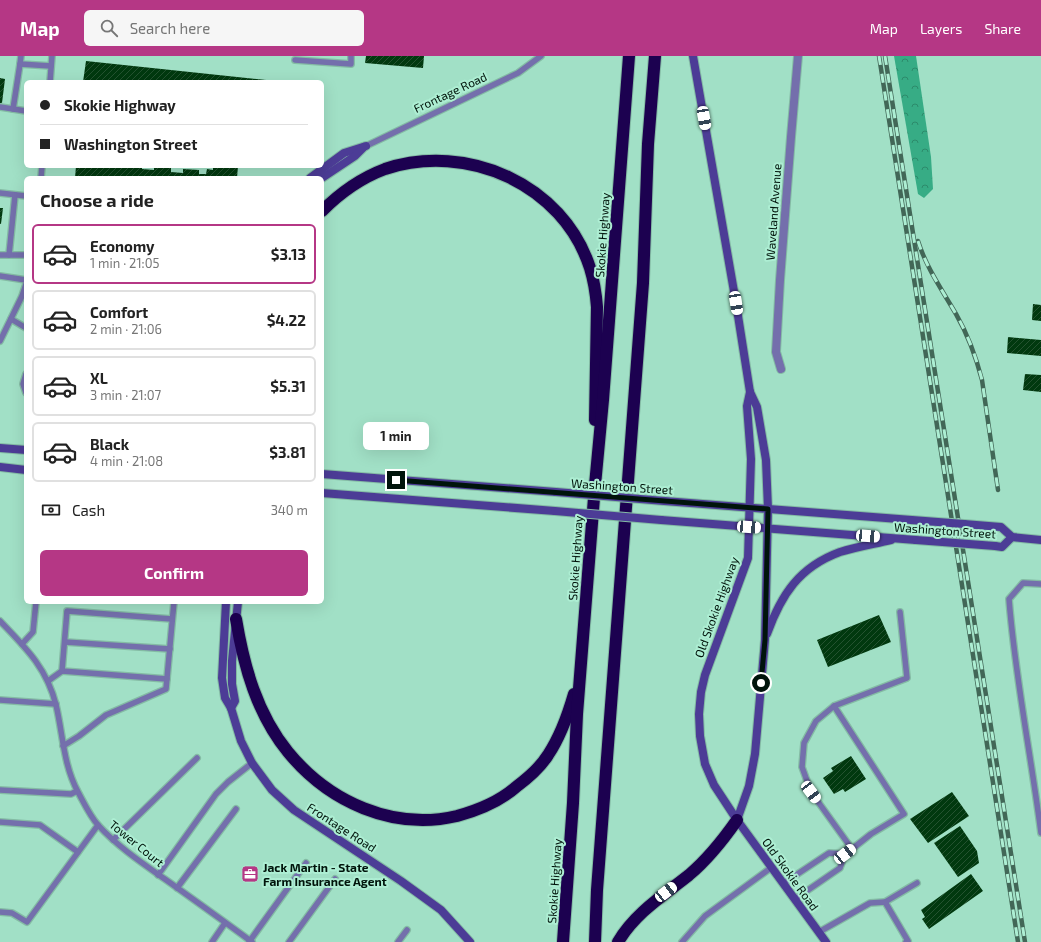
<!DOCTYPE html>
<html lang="en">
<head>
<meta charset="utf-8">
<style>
	:root { --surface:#fff; --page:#f6f6f6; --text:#222; --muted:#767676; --line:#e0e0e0; --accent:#b53785 }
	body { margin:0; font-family:"Exo 2",sans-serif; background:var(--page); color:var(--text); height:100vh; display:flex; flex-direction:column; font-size:15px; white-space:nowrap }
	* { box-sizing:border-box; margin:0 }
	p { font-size:13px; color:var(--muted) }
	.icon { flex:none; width:22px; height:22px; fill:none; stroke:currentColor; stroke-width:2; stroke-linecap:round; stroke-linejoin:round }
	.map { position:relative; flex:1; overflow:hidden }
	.drawer { position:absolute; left:24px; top:120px; width:300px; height:428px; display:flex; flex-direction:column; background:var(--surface); border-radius:6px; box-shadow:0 4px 16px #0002 }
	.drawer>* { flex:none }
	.hud { position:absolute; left:24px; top:24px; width:300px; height:88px; border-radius:6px; box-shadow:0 4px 16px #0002; display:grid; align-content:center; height:88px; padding:0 16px; background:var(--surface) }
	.end { position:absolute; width:18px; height:18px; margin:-9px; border:5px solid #00140b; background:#fff; box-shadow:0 0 0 2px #fff }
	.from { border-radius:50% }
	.bubble { position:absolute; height:28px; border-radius:6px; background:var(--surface); box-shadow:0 4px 16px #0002; font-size:13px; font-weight:700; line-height:28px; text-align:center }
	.car { position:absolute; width:12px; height:24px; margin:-12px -6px; border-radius:5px; box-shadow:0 0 3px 1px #0007; background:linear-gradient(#fff 24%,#345 0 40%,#fff 0 76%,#345 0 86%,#fff 0) }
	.hud b { display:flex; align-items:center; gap:14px; height:38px; font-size:15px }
	.hud b+b { border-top:1px solid var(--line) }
	.hud i { width:10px; height:10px; background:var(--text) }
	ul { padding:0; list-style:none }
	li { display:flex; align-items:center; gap:12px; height:60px; margin:0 8px 6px; padding:0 8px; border:2px solid var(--line); border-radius:6px }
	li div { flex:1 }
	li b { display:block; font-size:15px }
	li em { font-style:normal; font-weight:700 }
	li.current { border-color:var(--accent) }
	li>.icon { width:36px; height:36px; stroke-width:1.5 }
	h2 { padding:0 16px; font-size:18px; line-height:48px }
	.pay { display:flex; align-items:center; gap:10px; height:44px; padding:0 16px; font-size:15px }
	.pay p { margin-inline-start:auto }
	.button { display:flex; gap:8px; margin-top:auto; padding:8px 16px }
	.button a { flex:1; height:46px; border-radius:6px; background:var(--accent); color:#fff; font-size:16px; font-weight:700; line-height:46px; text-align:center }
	header { display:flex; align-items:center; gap:24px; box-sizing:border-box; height:56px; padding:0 20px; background:var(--accent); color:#fff }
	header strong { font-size:19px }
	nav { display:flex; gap:22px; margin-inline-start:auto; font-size:14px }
	.search { width:280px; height:36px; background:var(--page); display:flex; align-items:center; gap:10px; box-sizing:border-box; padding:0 14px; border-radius:6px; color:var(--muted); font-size:15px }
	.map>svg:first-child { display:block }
	.forest { fill:url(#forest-crowns) }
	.building { fill:url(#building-hatch) }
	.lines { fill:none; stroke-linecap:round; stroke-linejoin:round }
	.lane-casing { stroke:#84bba4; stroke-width:8 }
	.street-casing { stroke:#84bba4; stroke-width:10 }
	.secondary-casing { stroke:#84bba4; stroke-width:10 }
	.highway-casing { stroke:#84bba4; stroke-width:14 }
	.lane { stroke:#746fac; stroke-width:5.5 }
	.street { stroke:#746fac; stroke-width:8 }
	.secondary { stroke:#4c3c96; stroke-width:8 }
	.highway { stroke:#1c0150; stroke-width:12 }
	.rail-casing { stroke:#426757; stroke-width:4.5 }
	.rail { stroke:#adeed3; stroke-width:3; stroke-dasharray:9; stroke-linecap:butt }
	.secondary-bridge-casing { stroke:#84bba4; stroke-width:10; stroke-linecap:butt }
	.secondary-bridge { stroke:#4c3c96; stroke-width:8 }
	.route { stroke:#00140b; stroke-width:5 }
	.labels { text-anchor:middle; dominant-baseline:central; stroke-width:4; stroke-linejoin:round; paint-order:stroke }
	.street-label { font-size:12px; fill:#00140b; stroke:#adeed3 }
	.poi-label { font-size:12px; font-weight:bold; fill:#00140b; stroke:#adeed3; text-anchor:start }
</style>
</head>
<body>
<header>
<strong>Map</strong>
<div class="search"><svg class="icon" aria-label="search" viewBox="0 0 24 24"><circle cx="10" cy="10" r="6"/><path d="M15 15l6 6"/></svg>Search here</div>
<nav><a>Map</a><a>Layers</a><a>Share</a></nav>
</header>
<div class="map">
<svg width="1041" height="886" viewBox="0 0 1041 886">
	<defs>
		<pattern id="forest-crowns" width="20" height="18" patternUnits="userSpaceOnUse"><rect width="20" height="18" fill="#37ac85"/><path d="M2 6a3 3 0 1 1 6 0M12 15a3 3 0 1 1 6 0" fill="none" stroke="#2c8b6b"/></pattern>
		<pattern id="building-hatch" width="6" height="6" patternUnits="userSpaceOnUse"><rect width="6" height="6" fill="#01390f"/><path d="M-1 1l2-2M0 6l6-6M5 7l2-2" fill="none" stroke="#245230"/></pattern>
	</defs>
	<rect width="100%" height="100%" fill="#a1e0c6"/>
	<!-- forest -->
	<path class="forest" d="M894 0H916L931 101 933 133 924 142 918 138Z"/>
	<!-- building -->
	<g class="building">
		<path d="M366 0H424L423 12 365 7Z"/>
		<path d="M86 5 276 25V26H83Z"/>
		<path d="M0 22 5 23 2 47H0Z"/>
		<path d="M76 110H114L125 112 126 110H142V113L154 114V110L171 112V116L183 117V113L199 114V118H206L207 113 213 114V110H238L237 122H75Z"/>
		<path d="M0 152H3L1 168H0Z"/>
		<path d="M1033 248 1041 249V265L1032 264Z"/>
		<path d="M1008 281 1041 284V300L1007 297Z"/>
		<path d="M1025 318 1041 319V336L1023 334Z"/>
		<path d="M879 559 891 586 828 611 817 584Z"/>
		<path d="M851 700 866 723 845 736 843 733 834 738 823 722 833 715 831 712Z"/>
		<path d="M952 736 969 760 928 787 910 763Z"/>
		<path d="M960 770 977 795 979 807 958 821 934 787Z"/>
		<path d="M971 818 983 835 929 873 922 863 925 861 921 854Z"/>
	</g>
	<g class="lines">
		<!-- lane casing -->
		<g class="lane-casing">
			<g id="lane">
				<path d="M21 0 20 8 51 10"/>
				<path d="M295 4 351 8V0"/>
				<path d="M50 26 52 0"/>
				<path d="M0 51 26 55"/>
				<path d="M13 53 20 8"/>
				<path d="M366 90 518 17 541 0"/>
				<path d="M41 122 42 110"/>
				<path d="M0 137 26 140"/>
				<path d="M0 199H26"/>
				<path d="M9 199 15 139"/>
				<path d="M0 220 26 224"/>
				<path d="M11 263 26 272"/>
				<path d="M0 285 22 240 26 228"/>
				<path d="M26 318 23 328 26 337"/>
				<path d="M1041 528 1023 527 1009 543C1015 621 1031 699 1041 777"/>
				<path d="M0 565C25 591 47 612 56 649 63 678 63 708 78 736 84 747 90 760 98 769 119 792 145 809 169 826 197 846 225 866 252 886"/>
				<path d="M65 586 170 593"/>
				<path d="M22 588 33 576 36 546"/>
				<path d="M62 615 167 623"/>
				<path d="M48 625 62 615 67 555 172 563"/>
				<path d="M0 644 56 648"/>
				<path d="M63 690 79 680 106 659 166 633 174 546"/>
				<path d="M0 734 71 738 77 735"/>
				<path d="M0 766 40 769 78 796"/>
				<path d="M113 784 197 702"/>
				<path d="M852 793 811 736 802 711 804 687 816 665 834 650 907 622 900 556"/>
				<path d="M158 819 216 738 228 726 252 707"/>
				<path d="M784 827 829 797 845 798"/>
				<path d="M177 832 236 753"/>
				<path d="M795 843 840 812 845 798 852 793 871 778 904 758 834 650"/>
				<path d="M885 846 917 827"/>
				<path d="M0 856 12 857 27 866 98 769"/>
				<path d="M819 876 870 847 885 846 908 885 906 886"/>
				<path d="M212 886 225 867"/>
				<path d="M249 886 306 807"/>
				<path d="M289 886 335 823"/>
				<path d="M398 886 407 874"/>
				<path d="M682 886 705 860 772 811"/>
			</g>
		</g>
		<!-- street casing -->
		<g class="street-casing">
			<path id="street" d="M781 313 776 296 780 224 791 81 798 0"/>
		</g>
		<!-- secondary casing -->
		<g class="secondary-casing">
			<g id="secondary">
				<path d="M693 0 736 247 750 336 757 351 766 404 768 453 765 584 755 698 749 730 737 764"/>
				<path d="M310 122 344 97 366 90"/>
				<path d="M322 122 355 100 364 91"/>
				<path d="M750 336 747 350 751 403 748 502 705 619 701 636 699 658 700 680 705 708 714 729 737 764 826 886"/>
				<path d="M0 392 26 394"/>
				<path d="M0 411 26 414"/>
				<path d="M322 418 556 436"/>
				<path d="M322 437 555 455"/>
				<path d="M664 445 912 464"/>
				<path d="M661 464 916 484"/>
				<path d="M964 468 1001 471 1012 481 1041 484"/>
				<path d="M995 490 1002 491 1012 481"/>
				<path d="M226 546 222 622 225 642 231 652 241 685 252 707 272 734 294 754 401 825 441 854 470 886"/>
				<path d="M767 578C781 539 799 511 840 496 856 491 874 488 891 484"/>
				<path d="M231 652 235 645 232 628V605L238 546"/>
			</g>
		</g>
		<!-- highway casing -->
		<g class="highway-casing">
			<g id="highway">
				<path d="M322 155C340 137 361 122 385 113 467 86 563 128 590 212 594 225 596 238 597 251L595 364"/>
				<path d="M236 563C244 611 257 658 288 696 329 746 393 775 457 760 479 754 499 746 516 731 528 722 540 712 548 699 560 681 568 659 574 638"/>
				<path d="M563 886 573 747 577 658 595 429 603 344 629 0"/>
				<path d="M595 886 597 834 643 227 648 88 655 0"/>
				<path d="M618 886C635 857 664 839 689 819 708 803 723 784 737 764"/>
			</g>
		</g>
		<!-- lane -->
		<use href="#lane" class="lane"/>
		<!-- street -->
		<use href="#street" class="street"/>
		<!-- secondary -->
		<use href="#secondary" class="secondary"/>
		<!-- highway -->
		<use href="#highway" class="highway"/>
		<!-- rail casing -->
		<g class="rail-casing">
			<g id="rail">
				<path d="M879 0 1018 886"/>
				<path d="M885 0 1025 886"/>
				<path d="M918 185C926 211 942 234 956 258 968 279 976 301 982 324L998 434"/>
			</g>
		</g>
		<!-- rail -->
		<use href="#rail" class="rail"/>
		<!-- secondary-bridge casing -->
		<g class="secondary-bridge-casing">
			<g id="secondary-bridge">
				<path d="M556 436 664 445"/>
				<path d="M555 455 661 464"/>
				<path d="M912 464 964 468"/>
				<path d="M916 484 995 490"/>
			</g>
		</g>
		<!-- secondary-bridge -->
		<use href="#secondary-bridge" class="secondary-bridge"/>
	</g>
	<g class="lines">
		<!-- route -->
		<path class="route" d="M396 424 768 453 765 584 761 627"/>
	</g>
	<!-- icons -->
	<defs>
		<g id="office-square" transform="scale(0.9)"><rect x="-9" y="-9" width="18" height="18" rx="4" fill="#b53785" stroke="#adeed3"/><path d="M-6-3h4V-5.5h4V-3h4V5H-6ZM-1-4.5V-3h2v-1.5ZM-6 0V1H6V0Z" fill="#fff"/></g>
	</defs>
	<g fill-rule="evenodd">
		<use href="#office-square" x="250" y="818"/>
	</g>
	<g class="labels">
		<!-- street labels -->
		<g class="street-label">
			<text transform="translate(450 36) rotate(-25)">Frontage Road</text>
			<text transform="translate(773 156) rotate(-86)">Waveland Avenue</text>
			<text transform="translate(602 179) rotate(-86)">Skokie Highway</text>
			<text transform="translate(622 430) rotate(4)">Washington Street</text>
			<text transform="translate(945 474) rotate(4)">Washington Street</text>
			<text transform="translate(575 502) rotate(-86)">Skokie Highway</text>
			<text transform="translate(716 551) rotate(-70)">Old Skokie Highway</text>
			<text transform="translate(342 771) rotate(33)">Frontage Road</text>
			<text transform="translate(137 787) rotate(39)">Tower Court</text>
			<text transform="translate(791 818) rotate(54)">Old Skokie Road</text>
			<text transform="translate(554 825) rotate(-86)">Skokie Highway</text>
		</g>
		<!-- poi labels -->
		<g class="poi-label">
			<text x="263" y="811">Jack Martin - State<tspan x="263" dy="14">Farm Insurance Agent</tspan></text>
		</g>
	</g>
</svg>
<i class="end from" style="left:761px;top:627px"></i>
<i class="end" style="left:396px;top:424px"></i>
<div class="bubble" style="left:363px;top:366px;width:66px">1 min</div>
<i class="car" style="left:704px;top:62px;rotate:170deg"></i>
<i class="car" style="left:736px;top:247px;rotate:171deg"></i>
<i class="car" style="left:749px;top:471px;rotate:94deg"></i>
<i class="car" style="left:868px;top:480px;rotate:94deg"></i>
<i class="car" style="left:811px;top:736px;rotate:143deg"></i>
<i class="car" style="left:845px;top:798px;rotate:52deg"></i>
<i class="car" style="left:666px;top:836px;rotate:52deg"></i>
<div class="hud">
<b><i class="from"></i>Skokie Highway</b>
<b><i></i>Washington Street</b>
</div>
<section class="drawer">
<h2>Choose a ride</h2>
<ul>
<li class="current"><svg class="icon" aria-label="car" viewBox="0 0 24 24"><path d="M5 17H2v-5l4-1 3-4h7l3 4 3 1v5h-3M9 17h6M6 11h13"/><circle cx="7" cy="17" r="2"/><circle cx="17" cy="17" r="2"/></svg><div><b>Economy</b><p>1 min · 21:05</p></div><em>$3.13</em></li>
<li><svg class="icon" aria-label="car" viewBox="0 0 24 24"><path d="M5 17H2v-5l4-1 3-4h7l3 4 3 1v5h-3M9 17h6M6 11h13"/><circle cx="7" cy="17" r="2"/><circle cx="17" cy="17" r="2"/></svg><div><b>Comfort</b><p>2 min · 21:06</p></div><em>$4.22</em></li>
<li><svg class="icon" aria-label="car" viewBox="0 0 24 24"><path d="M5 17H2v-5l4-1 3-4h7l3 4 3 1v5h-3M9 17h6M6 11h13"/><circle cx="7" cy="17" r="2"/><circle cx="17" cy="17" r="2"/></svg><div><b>XL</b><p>3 min · 21:07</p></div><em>$5.31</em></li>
<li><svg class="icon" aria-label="car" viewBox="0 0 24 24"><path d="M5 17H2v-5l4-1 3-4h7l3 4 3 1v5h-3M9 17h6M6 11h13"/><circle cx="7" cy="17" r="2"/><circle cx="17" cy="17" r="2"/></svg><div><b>Black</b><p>4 min · 21:08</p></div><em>$3.81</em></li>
</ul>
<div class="pay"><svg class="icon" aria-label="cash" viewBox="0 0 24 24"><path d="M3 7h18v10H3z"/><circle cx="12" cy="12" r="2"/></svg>Cash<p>340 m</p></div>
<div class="button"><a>Confirm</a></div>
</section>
</div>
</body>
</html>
